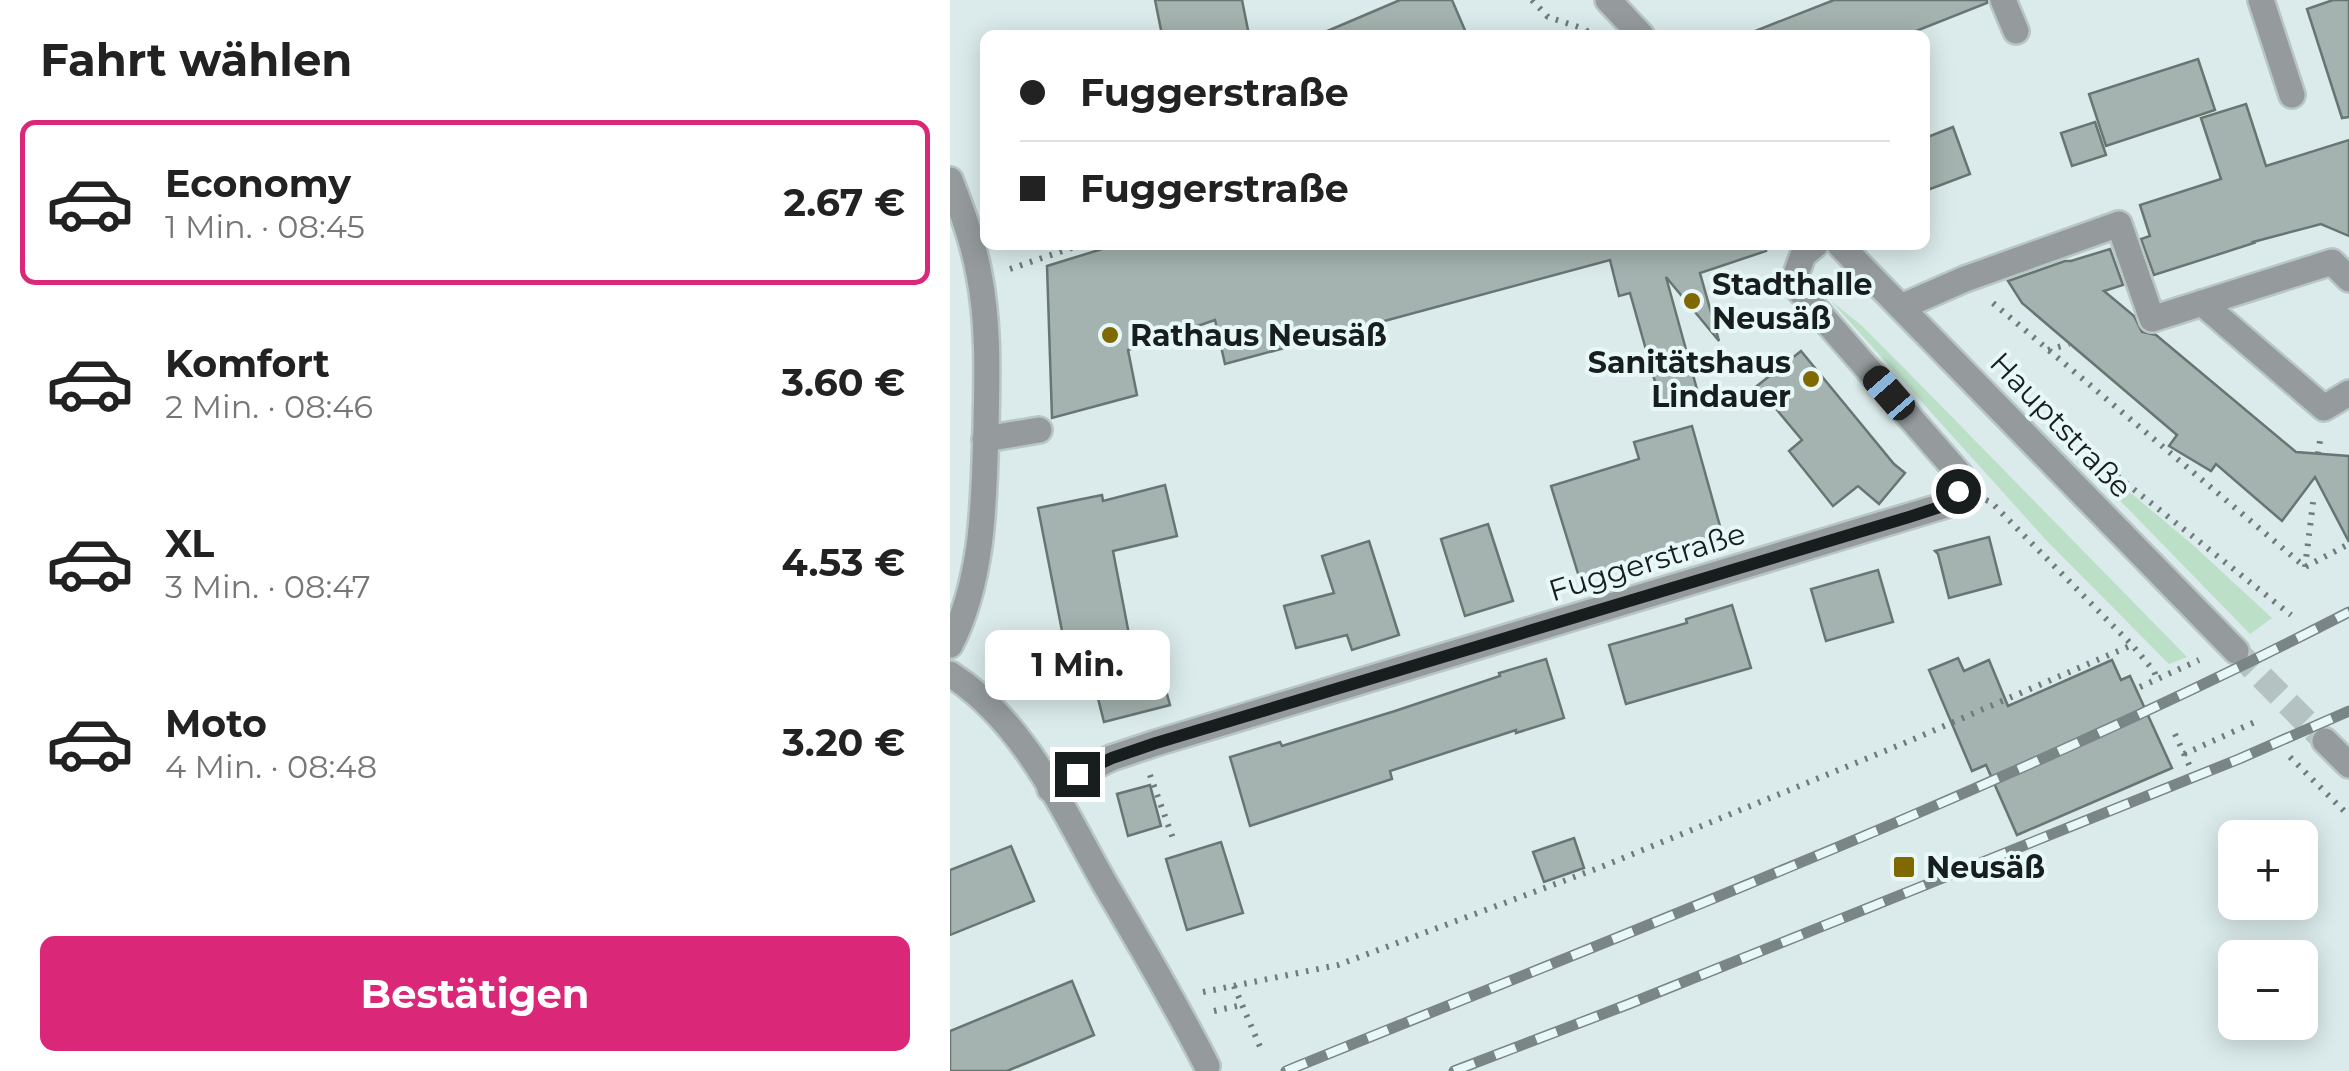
<!DOCTYPE html>
<html lang="de">
<head>
<meta charset="utf-8">
<style>
	:root { --surface:#fff; --page:#f2f2f2; --text:#222; --muted:#767676; --line:#e0e0e0; --accent:#db2777 }
	body { margin:0; font-family:Montserrat,sans-serif; background:var(--page); color:var(--text); height:100vh; display:flex; flex-direction:column; font-size:38px; white-space:nowrap }
	* { box-sizing:border-box; margin:0 }
	p { font-size:32px; color:var(--muted) }
	.icon { flex:none; width:55px; height:55px; fill:none; stroke:currentColor; stroke-width:2; stroke-linecap:round; stroke-linejoin:round }
	.map { position:relative; flex:1; overflow:hidden }
	.sheet { display:flex; flex-direction:column; background:var(--surface); width:950px }
	.sheet>* { flex:none }
	.top-card { position:absolute; left:30px; top:30px; width:950px; height:220px; border-radius:15px; box-shadow:0 5px 25px #0003; display:grid; align-content:center; height:220px; padding:0 40px; background:var(--surface) }
	.tools { position:absolute; left:1268px; top:820px; display:grid; gap:20px }
	.tools a { display:grid; place-items:center; width:100px; height:100px; border-radius:15px; background:var(--surface); box-shadow:0 5px 25px #0003; font-size:50px }
	.end { position:absolute; width:45px; height:45px; margin:-22px; border:12px solid #181e1e; background:#fff; box-shadow:0 0 0 5px #fff }
	.from { border-radius:50% }
	.bubble { position:absolute; height:70px; border-radius:15px; background:var(--surface); box-shadow:0 5px 25px #0003; font-size:32px; font-weight:700; line-height:70px; text-align:center }
	.car { position:absolute; width:30px; height:60px; margin:-30px -15px; border-radius:12px; box-shadow:0 0 8px 2px #0007; background:linear-gradient(#222 24%,#8ab4d8 0 40%,#222 0 76%,#8ab4d8 0 86%,#222 0) }
	.top-card b { display:flex; align-items:center; gap:35px; height:95px; font-size:38px }
	.top-card b+b { border-top:2px solid var(--line) }
	.top-card i { width:25px; height:25px; background:var(--text) }
	ul { padding:0; list-style:none }
	li { display:flex; align-items:center; gap:30px; height:165px; margin:0 20px 15px; padding:0 20px; border:5px solid transparent; border-radius:15px }
	li div { flex:1 }
	li b { display:block; font-size:38px }
	li em { font-style:normal; font-weight:700 }
	li.active { border-color:var(--accent) }
	li>.icon { width:90px; height:90px; stroke-width:1.5 }
	h2 { padding:0 40px; font-size:45px; line-height:120px }
	.primary-button { display:flex; gap:20px; margin-top:auto; padding:20px 40px }
	.primary-button a { flex:1; height:115px; border-radius:15px; background:var(--accent); color:#fff; font-size:40px; font-weight:700; line-height:115px; text-align:center }
	main { display:flex; flex:1; min-height:0 }
	.map>svg:first-child { display:block }
	.green { fill:#bbdfc7 }
	.building { fill:#a4b3af; stroke:#687672; stroke-width:2.5 }
	.lines { fill:none; stroke-linecap:round; stroke-linejoin:round }
	.minor-tunnel { stroke:#b4c2c2; stroke-width:25; stroke-dasharray:25 12; stroke-linecap:butt }
	.minor-casing { stroke:#b8c6c6; stroke-width:30 }
	.path { stroke:#707b7b; stroke-width:6; stroke-dasharray:2.5 8; stroke-linecap:butt }
	.minor { stroke:#959b9d; stroke-width:25 }
	.rail-casing { stroke:#7a8585; stroke-width:11 }
	.rail { stroke:#e8f8f8; stroke-width:8; stroke-dasharray:22; stroke-linecap:butt }
	.route { stroke:#181e1e; stroke-width:12 }
	.poi-dot { fill:#7f6900; stroke:#e8f8f8; stroke-width:4 }
	.labels { text-anchor:middle; dominant-baseline:central; stroke-width:8; stroke-linejoin:round; paint-order:stroke }
	.poi-label { font-size:30px; font-weight:bold; fill:#181e1e; stroke:#e8f8f8; text-anchor:start }
	.street-label { font-size:30px; fill:#181e1e; stroke:#e8f8f8 }
</style>
</head>
<body>
<main>
<section class="sheet">
<h2>Fahrt wählen</h2>
<ul>
<li class="active"><svg class="icon" aria-label="car" viewBox="0 0 24 24"><path d="M5 17H2v-5l4-1 3-4h7l3 4 3 1v5h-3M9 17h6M6 11h13"/><circle cx="7" cy="17" r="2"/><circle cx="17" cy="17" r="2"/></svg><div><b>Economy</b><p>1 Min. · 08:45</p></div><em>2.67 €</em></li>
<li><svg class="icon" aria-label="car" viewBox="0 0 24 24"><path d="M5 17H2v-5l4-1 3-4h7l3 4 3 1v5h-3M9 17h6M6 11h13"/><circle cx="7" cy="17" r="2"/><circle cx="17" cy="17" r="2"/></svg><div><b>Komfort</b><p>2 Min. · 08:46</p></div><em>3.60 €</em></li>
<li><svg class="icon" aria-label="car" viewBox="0 0 24 24"><path d="M5 17H2v-5l4-1 3-4h7l3 4 3 1v5h-3M9 17h6M6 11h13"/><circle cx="7" cy="17" r="2"/><circle cx="17" cy="17" r="2"/></svg><div><b>XL</b><p>3 Min. · 08:47</p></div><em>4.53 €</em></li>
<li><svg class="icon" aria-label="car" viewBox="0 0 24 24"><path d="M5 17H2v-5l4-1 3-4h7l3 4 3 1v5h-3M9 17h6M6 11h13"/><circle cx="7" cy="17" r="2"/><circle cx="17" cy="17" r="2"/></svg><div><b>Moto</b><p>4 Min. · 08:48</p></div><em>3.20 €</em></li>
</ul>
<div class="primary-button"><a>Bestätigen</a></div>
</section>
<div class="map">
<svg width="1399" height="1071" viewBox="0 0 1399 1071">
	<rect width="100%" height="100%" fill="#dbebeb"/>
	<!-- green -->
	<g class="green">
		<path d="M881 301 911 325 954 368 1237 657 1219 664 1095 539Z"/>
		<path d="M1149 479H1164L1244 546 1322 618 1300 634Z"/>
	</g>
	<!-- building -->
	<g class="building">
		<path d="M205 0H292L299 35H212Z"/>
		<path d="M450 0H502L517 35H368Z"/>
		<path d="M884 0H1037V3L956 35H800V33Z"/>
		<path d="M1383 0H1399V117L1392 118 1357 9Z"/>
		<path d="M1248 59 1265 110 1156 146 1139 94Z"/>
		<path d="M1296 104 1316 166 1399 140V236L1371 224 1303 242 1304 243 1204 275 1191 239 1200 236 1190 205 1271 179 1251 118Z"/>
		<path d="M1145 122 1156 155 1122 166 1111 133Z"/>
		<path d="M1003 127 1020 174 975 191V138Z"/>
		<path d="M165 245H815L816 251 750 273 769 341 716 277 748 393 711 403 680 293 669 296 660 260 275 364 265 320 178 350 187 395 102 418 97 266Z"/>
		<path d="M1160 249 1173 285 1154 291 1184 316 1192 332 1206 335 1346 452 1399 456V542L1365 477 1332 521 1266 464 1261 471 1219 446 1227 435 1072 303 1058 281 1115 261H1121Z"/>
		<path d="M851 351 944 464 955 473 929 504 908 486 883 506 839 451 852 440 807 386Z"/>
		<path d="M742 426 773 537 678 564 630 580 601 486 689 459 684 442Z"/>
		<path d="M215 485 227 536 163 551 186 671 209 665 220 705 154 722 131 632 113 636 88 508 152 495 153 501Z"/>
		<path d="M538 524 563 601 515 616 491 539Z"/>
		<path d="M1039 537 1051 584 999 598 988 554 985 551Z"/>
		<path d="M419 541 449 635 402 650 397 635 346 648 334 606 384 593 372 556Z"/>
		<path d="M928 570 943 622 876 641 861 589Z"/>
		<path d="M782 605 801 668 676 704 659 645 737 623 736 619Z"/>
		<path d="M1008 658 1014 671 1039 660 1058 706 1162 660 1171 680 1180 676 1222 768 1067 835 1036 765 1022 771 979 670Z"/>
		<path d="M596 659 614 718 566 733V730L440 771 442 779 300 826 280 757 330 742 332 746 445 711 550 676 549 673Z"/>
		<path d="M200 785 211 826 178 836 167 794Z"/>
		<path d="M624 838 634 868 594 882 583 852Z"/>
		<path d="M271 842 293 913 237 930 216 859Z"/>
		<path d="M61 846 84 901 0 935V870Z"/>
		<path d="M122 981 144 1035 57 1071H0V1031Z"/>
	</g>
	<g class="lines">
		<!-- minor-tunnel -->
		<path class="minor-tunnel" d="M1286 651 1375 741"/>
		<!-- minor casing -->
		<g class="minor-casing">
			<g id="minor">
				<path d="M658 0 691 35"/>
				<path d="M1053 0 1066 31"/>
				<path d="M1311 0 1342 95"/>
				<path d="M0 180C12 211 23 241 29 274 39 324 37 377 36 427 34 499 34 579 0 645"/>
				<path d="M890 245 1286 651"/>
				<path d="M1252 303 1374 408 1399 393"/>
				<path d="M951 307 1015 279 1169 224 1202 319 1382 262 1399 279"/>
				<path d="M35 439 89 430"/>
				<path d="M0 674C74 721 113 810 155 884 190 944 226 1004 257 1066"/>
				<path d="M1375 741 1399 765"/>
				<path d="M100 789 161 758 206 743 996 505 1008 491 1011 476 843 283 853 255 865 245"/>
			</g>
		</g>
		<!-- path -->
		<g class="path">
			<path d="M582 0 598 17 635 29 641 35"/>
			<path d="M60 269 130 245"/>
			<path d="M1043 303 1355 567 1399 544"/>
			<path d="M1098 350 1119 344"/>
			<path d="M1368 454 1371 434"/>
			<path d="M1151 463 1341 615"/>
			<path d="M1036 500 1041 502 1182 645 1204 671 1207 679"/>
			<path d="M1355 567 1364 495"/>
			<path d="M1190 687 1249 660"/>
			<path d="M1225 734 1241 769"/>
			<path d="M1234 754 1307 721"/>
			<path d="M1340 757 1399 816"/>
			<path d="M200 775 225 844"/>
			<path d="M284 986 311 1049"/>
			<path d="M253 992 388 965 651 867 957 742 1182 645"/>
			<path d="M264 1011 292 1005"/>
		</g>
		<!-- minor -->
		<use href="#minor" class="minor"/>
		<!-- rail casing -->
		<g class="rail-casing">
			<g id="rail">
				<path d="M336 1071C693 926 1055 789 1399 612"/>
				<path d="M504 1071 679 1004 1289 759 1399 711"/>
			</g>
		</g>
		<!-- rail -->
		<use href="#rail" class="rail"/>
	</g>
	<g class="lines">
		<!-- route -->
		<path class="route" d="M127 774 162 758 206 743 959 517 996 505 1008 491"/>
	</g>
	<!-- markers -->
	<g class="poi-dot">
		<circle cx="742" cy="301" r="10"/>
		<circle cx="160" cy="335" r="10"/>
		<circle cx="861" cy="379" r="10"/>
		<rect x="942" y="855" width="24" height="24" rx="5"/>
	</g>
	<g class="labels">
		<!-- poi labels -->
		<g class="poi-label">
			<text x="762" y="284">Stadthalle<tspan x="762" dy="34">Neusäß</tspan></text>
			<text x="180" y="335">Rathaus Neusäß</text>
			<text x="841" y="362" text-anchor="end">Sanitätshaus<tspan x="841" dy="34">Lindauer</tspan></text>
			<text x="976" y="867">Neusäß</text>
		</g>
		<!-- street labels -->
		<g class="street-label">
			<text transform="translate(1111 425) rotate(46)">Hauptstraße</text>
			<text transform="translate(697 562) rotate(-17)">Fuggerstraße</text>
		</g>
	</g>
</svg>
<div class="tools">
<a>+</a>
<a>−</a>
</div>
<i class="end from" style="left:1008px;top:491px"></i>
<i class="end" style="left:127px;top:774px"></i>
<div class="bubble" style="left:35px;top:630px;width:185px">1 Min.</div>
<i class="car" style="left:939px;top:393px;rotate:319deg"></i>
<div class="top-card">
<b><i class="from"></i>Fuggerstraße</b>
<b><i></i>Fuggerstraße</b>
</div>
</div>
</main>
</body>
</html>
